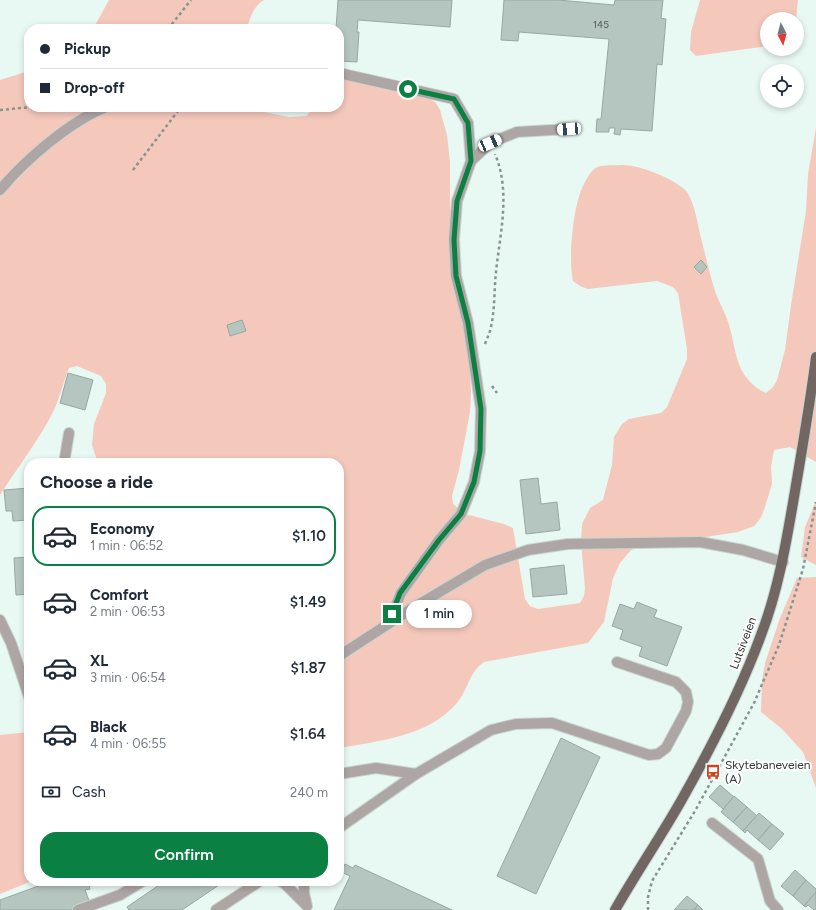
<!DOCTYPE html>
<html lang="en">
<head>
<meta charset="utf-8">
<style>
	:root { --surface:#fff; --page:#f2f2f3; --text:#1f2937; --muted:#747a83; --line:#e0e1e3; --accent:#0b8043 }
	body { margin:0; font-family:Figtree,sans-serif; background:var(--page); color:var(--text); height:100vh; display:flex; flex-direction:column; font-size:15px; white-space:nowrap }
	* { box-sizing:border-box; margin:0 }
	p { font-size:13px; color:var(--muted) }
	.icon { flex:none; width:22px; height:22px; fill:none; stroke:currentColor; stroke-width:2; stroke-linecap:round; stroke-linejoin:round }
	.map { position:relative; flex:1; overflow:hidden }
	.side { position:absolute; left:24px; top:458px; width:320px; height:428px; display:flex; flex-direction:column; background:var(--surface); border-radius:16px; box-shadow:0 2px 6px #0003 }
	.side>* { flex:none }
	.top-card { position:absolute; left:24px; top:24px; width:320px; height:88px; border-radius:16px; box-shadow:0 2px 6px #0003; display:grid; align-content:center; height:88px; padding:0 16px; background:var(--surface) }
	.needle { width:26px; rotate:174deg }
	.controls { position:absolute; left:760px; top:12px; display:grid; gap:8px }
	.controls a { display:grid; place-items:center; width:44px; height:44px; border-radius:50%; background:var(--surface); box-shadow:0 2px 6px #0003; font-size:20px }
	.end { position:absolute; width:18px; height:18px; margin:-9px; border:5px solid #0b8043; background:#fff; box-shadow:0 0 0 2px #fff }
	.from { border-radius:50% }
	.bubble { position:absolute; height:28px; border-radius:14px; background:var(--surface); box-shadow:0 2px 6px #0003; font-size:13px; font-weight:600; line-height:28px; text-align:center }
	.car { position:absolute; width:12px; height:24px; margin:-12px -6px; border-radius:5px; box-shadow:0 0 3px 1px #0007; background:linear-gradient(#fff 24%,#345 0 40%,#fff 0 76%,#345 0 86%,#fff 0) }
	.top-card b { display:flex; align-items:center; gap:14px; height:38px; font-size:15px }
	.top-card b+b { border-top:1px solid var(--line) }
	.top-card i { width:10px; height:10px; background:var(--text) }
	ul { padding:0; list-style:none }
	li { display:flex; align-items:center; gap:12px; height:60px; margin:0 8px 6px; padding:0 8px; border:2px solid transparent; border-radius:16px }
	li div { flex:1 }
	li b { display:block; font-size:15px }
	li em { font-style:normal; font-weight:600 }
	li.selected { border-color:var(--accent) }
	li>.icon { width:36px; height:36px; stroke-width:1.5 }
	h2 { padding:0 16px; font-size:18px; line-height:48px }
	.pay { display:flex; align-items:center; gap:10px; height:44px; padding:0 16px; font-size:15px }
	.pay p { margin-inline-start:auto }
	.primary-button { display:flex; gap:8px; margin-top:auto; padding:8px 16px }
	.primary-button a { flex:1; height:46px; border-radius:16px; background:var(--accent); color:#fff; font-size:16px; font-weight:600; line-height:46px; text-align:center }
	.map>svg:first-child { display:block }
	.green { fill:#f5c8bc }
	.building { fill:#b5c5bf; stroke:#98a7a1 }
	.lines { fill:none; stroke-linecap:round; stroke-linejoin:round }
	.minor-casing { stroke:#c7d5d0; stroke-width:12 }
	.major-casing { stroke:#c7d5d0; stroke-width:12 }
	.path { stroke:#87938e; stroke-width:2.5; stroke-dasharray:3 3; stroke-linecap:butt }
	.minor { stroke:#ada6a4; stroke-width:10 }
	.major { stroke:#726663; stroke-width:10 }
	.route { stroke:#0b8043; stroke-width:5 }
	.labels { text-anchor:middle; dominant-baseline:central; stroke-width:4; stroke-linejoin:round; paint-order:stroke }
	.number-label { font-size:10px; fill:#515a57 }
	.street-label { font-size:12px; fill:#303734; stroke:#fff }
	.poi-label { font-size:12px; fill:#303734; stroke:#fff; text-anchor:start }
</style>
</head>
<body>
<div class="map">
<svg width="816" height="910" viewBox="0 0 816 910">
	<rect width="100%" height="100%" fill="#e8f8f2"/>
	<!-- green -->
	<g class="green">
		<path d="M109 0H264C253 6 251 18 246 29H93Z"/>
		<path d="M700 0H798L796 19H767V46L696 56 690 50 691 32Z"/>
		<path d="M29 71V107H243L244 108 289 117 306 116 315 107H339V77L429 98 436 103 440 110 447 135 450 162V209L466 301 471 392 470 412 459 470 452 496 453 504 465 514 504 524 513 528 525 599 530 606 538 609 580 603 584 596 585 588 581 542 582 524 590 508 603 500 612 465 614 437 622 424 629 419 661 413 667 407 687 359V349L678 293 673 287 657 281 588 289 580 286 573 281C568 259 573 206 583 186 595 163 596 166 621 165 637 164 673 178 685 190 694 199 698 225 701 238 706 257 710 276 716 294 720 304 726 314 729 325 733 338 735 356 741 369 746 379 756 389 766 393L773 387 777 380 785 350 791 305 806 211 808 174 816 128V462L790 447 774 450 771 467 772 484 764 510 760 519 754 526 738 532 647 546 631 550 620 563 613 578 604 622 588 643 484 662C469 672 468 690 457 703 429 736 379 741 339 748V463H98L92 445 94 424 106 393V384L101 376 77 366 69 368C63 383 59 401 52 414 37 443 17 468 0 495V80Z"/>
		<path d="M816 501V565L801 557 805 527Z"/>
		<path d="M816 577V788L803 752 782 729 761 712 762 680 765 663 780 618 797 578Z"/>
		<path d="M29 732V881H32L0 894V735Z"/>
	</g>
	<!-- building -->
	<g class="building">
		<path d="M338 0H452L450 27 358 20 357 32H359L357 62 339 61V29H336Z"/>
		<path d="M504 0H558L614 5 615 0H663L661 18 666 19 662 65 657 64 652 131 621 129 620 135 614 134 615 128H609V132H596L597 119H601L609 39 519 32 518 41 501 40Z"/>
		<path d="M701 260 707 267 701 274 694 267Z"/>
		<path d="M242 320 246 331 230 336 227 325Z"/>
		<path d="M68 373 93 380 85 410 60 403Z"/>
		<path d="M538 478 541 504 557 502 560 530 526 534 520 480Z"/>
		<path d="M29 488V520L13 521 12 511H6L4 490Z"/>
		<path d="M29 557V594L16 595 14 558Z"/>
		<path d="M564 565 567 594 533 597 530 569Z"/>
		<path d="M637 602 657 610 654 617 682 627 667 666 639 656 642 647 620 639 623 630 612 626 620 604 634 609Z"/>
		<path d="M561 738 600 757 536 894 497 876Z"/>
		<path d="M720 785 734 797 723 809 709 797Z"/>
		<path d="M734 796 747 807 733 822 721 812Z"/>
		<path d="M747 807 757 816 743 831 733 822Z"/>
		<path d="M759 813 772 824 758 840 747 830 745 833 743 831Z"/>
		<path d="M772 824 784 834 770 850 758 840Z"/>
		<path d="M345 864 353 868 355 865 452 910H334L350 876 341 872Z"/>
		<path d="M795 870 806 880 793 896 781 886Z"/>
		<path d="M806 880 816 889V892L804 906 793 896Z"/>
		<path d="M52 881H82L83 884 88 883 90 889 85 890 90 903 71 910H0V900Z"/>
		<path d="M165 881H217L219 885 182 910H129L127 907Z"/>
		<path d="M816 892V910H814L808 905 806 907 804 906Z"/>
		<path d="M687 896 698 905 694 910H674Z"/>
		<path d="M698 905 703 910H694Z"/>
	</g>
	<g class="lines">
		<!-- minor casing -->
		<g class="minor-casing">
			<g id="minor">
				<path d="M339 73 454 99 468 123 471 161 457 201 454 239 456 276 468 323 481 409 480 451 474 482 461 514 439 540 401 593 388 624"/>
				<path d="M471 161 490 143 517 132 569 129"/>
				<path d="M0 190C25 160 69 122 106 107"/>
				<path d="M64 463 69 433"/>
				<path d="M0 620 11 643 29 697"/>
				<path d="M339 656 411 609 485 565 528 550 568 544 700 542 743 550 783 562"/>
				<path d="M339 774 376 768 416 774"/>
				<path d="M712 823 758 859 770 901 778 910"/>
				<path d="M339 828 416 774 491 730 516 724 552 723 649 755 658 754 666 748 686 711 688 702 686 692 676 682 617 662"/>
				<path d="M280 881 285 884 306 905"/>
				<path d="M304 881V893L307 906"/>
				<path d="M78 910 120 895 143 881"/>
				<path d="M216 910 260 881"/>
			</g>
		</g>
		<!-- major casing -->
		<g class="major-casing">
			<path id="major" d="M615 910C636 873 660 838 681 801 711 748 740 693 761 635 778 591 786 544 794 497 802 450 810 404 816 357"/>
		</g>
		<!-- path -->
		<g class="path">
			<path d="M168 29 191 0"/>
			<path d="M0 110 32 107"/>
			<path d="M133 170 181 107"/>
			<path d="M485 344C487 338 490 333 491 327 495 309 494 290 496 272 500 233 511 192 495 154"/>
			<path d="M492 386 497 393"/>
			<path d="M648 910V897L652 881 695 811 754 703 779 645 803 569 816 502"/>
		</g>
		<!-- minor -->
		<use href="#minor" class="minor"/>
		<!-- major -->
		<use href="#major" class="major"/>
	</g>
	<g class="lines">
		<!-- route -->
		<path class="route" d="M392 614 400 593 439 540 461 514 474 482 480 451 481 409 468 323 456 276 454 240 457 201 471 161 468 123 454 99 408 89"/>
	</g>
	<!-- icons -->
	<defs>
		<g id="bus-bare" transform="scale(1.2)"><path d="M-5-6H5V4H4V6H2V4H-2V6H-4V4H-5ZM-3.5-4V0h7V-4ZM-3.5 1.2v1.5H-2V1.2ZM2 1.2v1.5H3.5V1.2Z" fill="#ce4522" stroke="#fff" stroke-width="2.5" paint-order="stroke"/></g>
	</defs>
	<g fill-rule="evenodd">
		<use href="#bus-bare" x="713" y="772"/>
	</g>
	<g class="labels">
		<!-- number labels -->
		<g class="number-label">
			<text x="601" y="24">145</text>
		</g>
		<!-- street labels -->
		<g class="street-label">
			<text transform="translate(743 643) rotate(-69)">Lutsiveien</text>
		</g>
		<!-- poi labels -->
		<g class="poi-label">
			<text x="725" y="765">Skytebaneveien<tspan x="725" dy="14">(A)</tspan></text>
		</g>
	</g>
</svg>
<div class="controls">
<a><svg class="needle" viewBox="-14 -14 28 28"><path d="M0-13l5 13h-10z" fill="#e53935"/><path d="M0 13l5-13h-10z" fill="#747a83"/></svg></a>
<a><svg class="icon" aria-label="locate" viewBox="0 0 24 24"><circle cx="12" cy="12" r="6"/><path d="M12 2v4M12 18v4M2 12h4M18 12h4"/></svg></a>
</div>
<i class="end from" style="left:408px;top:89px"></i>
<i class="end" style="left:392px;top:614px"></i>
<div class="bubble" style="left:406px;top:600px;width:66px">1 min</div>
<i class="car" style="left:569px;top:129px;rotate:266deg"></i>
<i class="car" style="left:490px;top:143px;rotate:67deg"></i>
<div class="top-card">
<b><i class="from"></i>Pickup</b>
<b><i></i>Drop-off</b>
</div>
<section class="side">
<h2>Choose a ride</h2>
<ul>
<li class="selected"><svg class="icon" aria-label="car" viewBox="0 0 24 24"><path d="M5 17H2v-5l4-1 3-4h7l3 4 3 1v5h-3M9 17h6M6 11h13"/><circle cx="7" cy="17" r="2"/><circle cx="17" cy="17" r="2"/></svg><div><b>Economy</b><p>1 min · 06:52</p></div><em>$1.10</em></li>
<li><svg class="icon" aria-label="car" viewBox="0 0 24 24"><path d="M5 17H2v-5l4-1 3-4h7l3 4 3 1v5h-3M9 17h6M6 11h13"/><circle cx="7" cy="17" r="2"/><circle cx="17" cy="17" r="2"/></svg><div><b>Comfort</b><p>2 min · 06:53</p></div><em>$1.49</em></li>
<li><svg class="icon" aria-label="car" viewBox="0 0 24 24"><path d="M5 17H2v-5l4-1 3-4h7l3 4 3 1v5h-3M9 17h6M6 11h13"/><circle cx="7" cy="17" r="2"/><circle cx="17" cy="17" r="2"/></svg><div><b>XL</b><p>3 min · 06:54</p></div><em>$1.87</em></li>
<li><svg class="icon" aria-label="car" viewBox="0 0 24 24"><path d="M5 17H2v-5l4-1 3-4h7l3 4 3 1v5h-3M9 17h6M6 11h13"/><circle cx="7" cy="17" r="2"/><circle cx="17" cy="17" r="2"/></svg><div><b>Black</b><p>4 min · 06:55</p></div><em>$1.64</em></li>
</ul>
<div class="pay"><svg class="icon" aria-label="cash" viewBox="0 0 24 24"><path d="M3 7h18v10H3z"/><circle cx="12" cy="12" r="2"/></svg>Cash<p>240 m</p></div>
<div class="primary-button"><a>Confirm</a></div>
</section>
</div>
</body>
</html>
